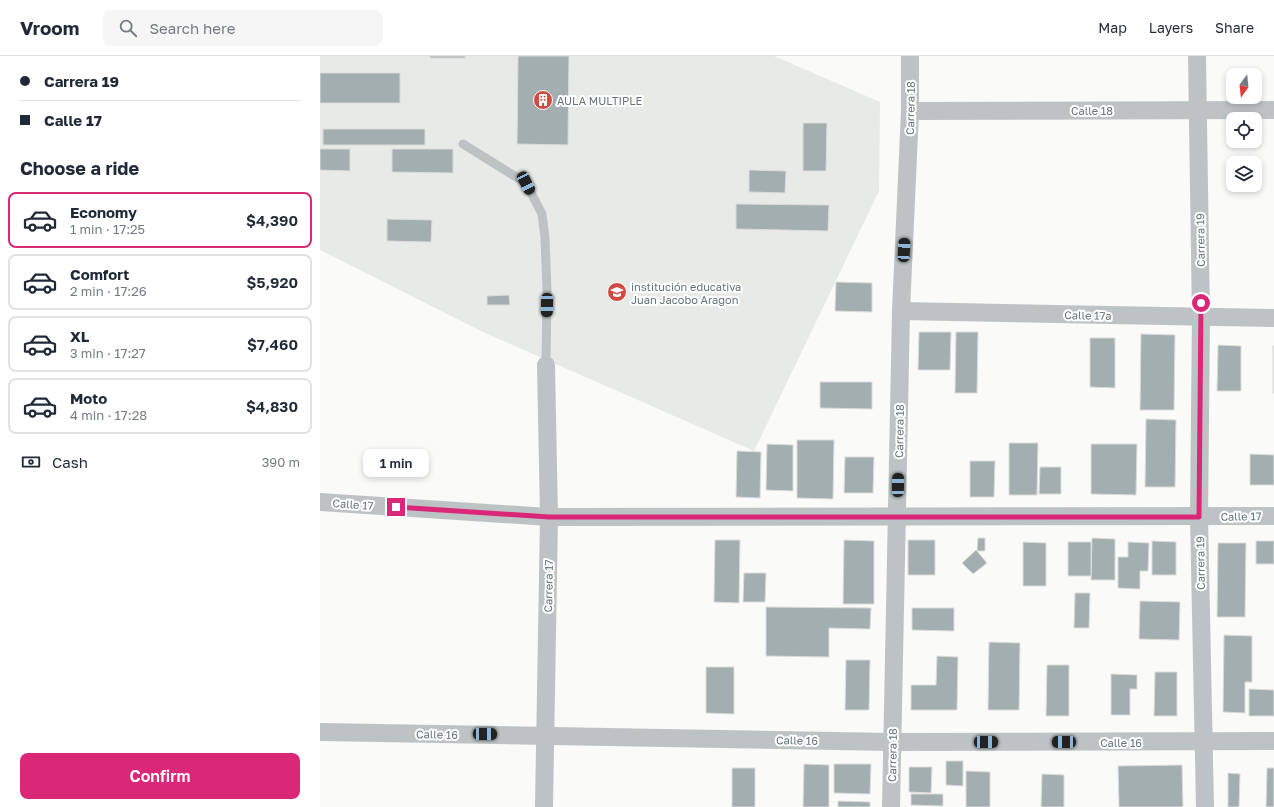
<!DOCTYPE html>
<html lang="en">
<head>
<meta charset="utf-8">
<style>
	:root { --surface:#fff; --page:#f6f6f7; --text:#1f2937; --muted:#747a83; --line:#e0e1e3; --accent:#db2777 }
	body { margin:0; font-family:"Golos Text",sans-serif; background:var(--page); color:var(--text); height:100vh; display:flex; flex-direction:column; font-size:15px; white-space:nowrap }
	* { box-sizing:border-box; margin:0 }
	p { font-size:13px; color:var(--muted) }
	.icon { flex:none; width:22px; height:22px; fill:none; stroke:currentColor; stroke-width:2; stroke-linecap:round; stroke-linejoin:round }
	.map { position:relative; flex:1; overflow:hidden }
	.side { display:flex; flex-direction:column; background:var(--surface); width:320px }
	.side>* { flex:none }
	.banner { display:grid; align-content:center; height:88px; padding:0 20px; background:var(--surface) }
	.needle { width:26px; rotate:195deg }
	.fabs { position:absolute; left:906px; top:12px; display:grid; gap:8px }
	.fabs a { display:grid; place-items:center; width:36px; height:36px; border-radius:8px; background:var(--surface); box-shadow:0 2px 6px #0003; font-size:20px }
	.end { position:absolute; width:18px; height:18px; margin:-9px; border:5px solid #db2777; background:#fff; box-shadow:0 0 0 2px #fff }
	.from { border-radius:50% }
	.bubble { position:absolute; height:28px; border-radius:8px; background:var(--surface); box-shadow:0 2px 6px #0003; font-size:13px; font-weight:600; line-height:28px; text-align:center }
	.car { position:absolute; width:12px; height:24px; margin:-12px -6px; border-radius:5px; box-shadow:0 0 3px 1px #0007; background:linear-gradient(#222 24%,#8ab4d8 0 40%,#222 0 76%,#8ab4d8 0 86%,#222 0) }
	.banner b { display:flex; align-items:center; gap:14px; height:38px; font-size:15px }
	.banner b+b { border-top:1px solid var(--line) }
	.banner i { width:10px; height:10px; background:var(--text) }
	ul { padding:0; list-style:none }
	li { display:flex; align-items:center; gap:12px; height:56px; margin:0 8px 6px; padding:0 12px; border:2px solid var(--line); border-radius:8px }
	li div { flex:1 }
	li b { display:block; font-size:15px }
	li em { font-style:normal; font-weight:600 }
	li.active { border-color:var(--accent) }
	li>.icon { width:36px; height:36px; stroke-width:1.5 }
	h2 { padding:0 20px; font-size:18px; line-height:48px }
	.pay { display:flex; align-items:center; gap:10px; height:44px; padding:0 20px; font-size:15px }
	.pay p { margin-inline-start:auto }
	.primary-button { display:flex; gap:8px; margin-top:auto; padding:8px 20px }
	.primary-button a { flex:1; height:46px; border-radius:8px; background:var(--accent); color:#fff; font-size:16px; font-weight:600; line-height:46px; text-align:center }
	header { display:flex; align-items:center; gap:24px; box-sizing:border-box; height:56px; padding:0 20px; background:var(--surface); border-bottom:1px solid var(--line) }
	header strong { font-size:19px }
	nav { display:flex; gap:22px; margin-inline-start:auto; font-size:14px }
	.search { width:280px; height:36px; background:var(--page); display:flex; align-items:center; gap:10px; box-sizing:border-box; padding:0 14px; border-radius:8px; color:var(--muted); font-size:15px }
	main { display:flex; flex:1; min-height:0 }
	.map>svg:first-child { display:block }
	.built { fill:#e8eae8 }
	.building { fill:#a3aeb1; stroke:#dcdcda }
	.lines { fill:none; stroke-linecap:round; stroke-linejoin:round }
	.lane { stroke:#bdc3c5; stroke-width:9 }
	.street { stroke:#bdc3c5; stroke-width:18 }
	.route { stroke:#db2777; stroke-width:5 }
	.labels { text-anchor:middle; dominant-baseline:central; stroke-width:4; stroke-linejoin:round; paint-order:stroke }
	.poi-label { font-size:11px; fill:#63747a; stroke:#fff; text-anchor:start }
	.street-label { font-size:11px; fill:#63747a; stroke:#fff }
</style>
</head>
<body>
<header>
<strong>Vroom</strong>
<div class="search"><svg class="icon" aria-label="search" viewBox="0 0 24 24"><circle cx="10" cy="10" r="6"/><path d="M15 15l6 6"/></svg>Search here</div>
<nav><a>Map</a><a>Layers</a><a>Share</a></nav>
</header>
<main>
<section class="side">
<div class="banner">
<b><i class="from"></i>Carrera 19</b>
<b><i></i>Calle 17</b>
</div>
<h2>Choose a ride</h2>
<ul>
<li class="active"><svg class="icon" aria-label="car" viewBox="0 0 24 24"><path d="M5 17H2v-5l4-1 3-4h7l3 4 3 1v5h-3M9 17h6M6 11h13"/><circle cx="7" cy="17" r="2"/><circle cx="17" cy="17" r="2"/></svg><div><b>Economy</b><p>1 min · 17:25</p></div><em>$4,390</em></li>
<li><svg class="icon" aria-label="car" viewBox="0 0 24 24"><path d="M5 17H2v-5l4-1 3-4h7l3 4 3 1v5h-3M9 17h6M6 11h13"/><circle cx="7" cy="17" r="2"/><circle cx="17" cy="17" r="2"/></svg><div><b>Comfort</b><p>2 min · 17:26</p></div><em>$5,920</em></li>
<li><svg class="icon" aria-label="car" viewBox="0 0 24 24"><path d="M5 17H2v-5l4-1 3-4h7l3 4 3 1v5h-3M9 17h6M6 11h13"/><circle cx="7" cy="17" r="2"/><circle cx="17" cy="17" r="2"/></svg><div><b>XL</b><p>3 min · 17:27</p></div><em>$7,460</em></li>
<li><svg class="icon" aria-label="car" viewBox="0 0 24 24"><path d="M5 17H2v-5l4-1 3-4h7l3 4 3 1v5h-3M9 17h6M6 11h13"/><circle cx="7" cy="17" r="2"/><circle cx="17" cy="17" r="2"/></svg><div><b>Moto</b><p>4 min · 17:28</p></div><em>$4,830</em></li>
</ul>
<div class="pay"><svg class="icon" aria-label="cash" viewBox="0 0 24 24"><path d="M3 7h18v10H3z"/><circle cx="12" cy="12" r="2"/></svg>Cash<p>390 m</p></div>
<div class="primary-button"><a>Confirm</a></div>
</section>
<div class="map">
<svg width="954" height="751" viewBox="0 0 954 751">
	<rect width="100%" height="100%" fill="#fafaf8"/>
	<!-- built -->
	<path class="built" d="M0 0H454L560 46 559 135 434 395 165 277 0 194Z"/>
	<!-- building -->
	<g class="building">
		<rect x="110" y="0" width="35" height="2"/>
		<path d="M198 0H249L248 89 197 88Z"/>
		<rect x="0" y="17" width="80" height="30"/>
		<path d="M483 67H507L506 115H483Z"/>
		<rect x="3" y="73" width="102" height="16"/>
		<path d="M0 93H30V115L0 114Z"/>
		<path d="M72 93H133V117L72 116Z"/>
		<path d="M429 114 466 115 465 137 429 136Z"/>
		<path d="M416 148 509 149 508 175 416 173Z"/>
		<path d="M67 163 112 164 111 186 67 185Z"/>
		<path d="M516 226 552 227V256L515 255Z"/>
		<path d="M189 239 190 249H167V240Z"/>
		<path d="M599 276H631L630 314H598Z"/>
		<path d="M636 276H658L657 337H635Z"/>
		<path d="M821 278 855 279 854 354H820Z"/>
		<path d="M770 282H795V332L770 331Z"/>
		<path d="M898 289 921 290V335H897Z"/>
		<rect x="953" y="290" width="1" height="47"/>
		<path d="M500 326H552V353L500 352Z"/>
		<path d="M826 363 856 364 855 431H825Z"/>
		<path d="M477 384H514L513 443 477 442Z"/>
		<path d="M689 387H718L717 439H689Z"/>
		<path d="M447 388 473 389V435L446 434Z"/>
		<path d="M771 388H817L816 439 771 438Z"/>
		<path d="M417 395 441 396 440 442 416 441Z"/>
		<path d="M930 398 954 399V429H930Z"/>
		<path d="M525 401H554L553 437H524Z"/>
		<path d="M650 405H675L674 441H650Z"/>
		<path d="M720 411H741V438H719Z"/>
		<path d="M658 482H665V495H657Z"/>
		<path d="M772 482 795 483V524H771Z"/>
		<path d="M395 484H420L419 547 394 546Z"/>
		<path d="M524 484 554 485V548H523Z"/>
		<rect x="588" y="484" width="27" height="35"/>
		<path d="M832 485 856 486V519H832Z"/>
		<rect x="936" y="485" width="18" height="23"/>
		<path d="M703 486 726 487V530H703Z"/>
		<rect x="748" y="486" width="23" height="34"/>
		<path d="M808 486 829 487 828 515H820V533L798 532V501H808Z"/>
		<path d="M898 487H926L925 561H897Z"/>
		<path d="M656 494 667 507 653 518 642 507Z"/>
		<path d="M424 517H446L445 546H423Z"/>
		<path d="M755 537H770L769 572H754Z"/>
		<path d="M820 545 860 546 859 584 819 583Z"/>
		<path d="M446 551 551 552 550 573 509 572V601L446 600Z"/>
		<path d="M592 552H634V575L592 574Z"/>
		<path d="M904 579 932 580V626H925V657L903 656Z"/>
		<path d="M669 586 700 587 699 654H668Z"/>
		<path d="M617 600 638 601 637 654H591V629H616Z"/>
		<path d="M526 604H550L549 654H525Z"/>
		<path d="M727 609H749V660H726Z"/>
		<path d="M386 611H414V658L386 657Z"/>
		<path d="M835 616H857V660H834Z"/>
		<path d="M791 618 817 619V633H810V659H791Z"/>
		<path d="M929 633 954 634V660H929Z"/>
		<path d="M626 705H643V730L626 729Z"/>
		<path d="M484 708 509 709V751H483Z"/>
		<path d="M514 708H551L550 738 514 737Z"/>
		<path d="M862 709 863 751H799L798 710Z"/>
		<path d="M589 711H612L611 737 589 736Z"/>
		<rect x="412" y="712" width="23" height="39"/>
		<path d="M947 712H954V751H946Z"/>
		<path d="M646 715 670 716V751H646Z"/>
		<path d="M908 717 920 718 919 751H908Z"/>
		<path d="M722 718 744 719V751H721Z"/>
		<path d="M591 738H623V750L591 749Z"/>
		<path d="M518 745 550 746V751H518Z"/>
	</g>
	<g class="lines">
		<!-- lane -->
		<path class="lane" d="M143 88 206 127 222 158 225 182 227 235 226 309"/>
		<!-- street -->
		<g class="street">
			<path d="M877 0 881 262 879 461 885 751"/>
			<path d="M590 55 954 54"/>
			<path d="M581 255 954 262"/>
			<path d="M0 446 229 461 954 460"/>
			<path d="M0 676 572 686 954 685"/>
			<path d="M224 751 229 461 226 309"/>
			<path d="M571 751 581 255 590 55V0"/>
		</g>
	</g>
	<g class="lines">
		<!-- route -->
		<path class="route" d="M76 451 229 461H879L881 247"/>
	</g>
	<!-- icons -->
	<defs>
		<g id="building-disc" transform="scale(1)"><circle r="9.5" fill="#d24940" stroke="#fff"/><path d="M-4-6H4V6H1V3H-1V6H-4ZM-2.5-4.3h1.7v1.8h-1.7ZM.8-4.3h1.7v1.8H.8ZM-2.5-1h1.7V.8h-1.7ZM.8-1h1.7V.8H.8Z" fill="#fff"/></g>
		<g id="school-disc" transform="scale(1)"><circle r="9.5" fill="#d24940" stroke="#fff"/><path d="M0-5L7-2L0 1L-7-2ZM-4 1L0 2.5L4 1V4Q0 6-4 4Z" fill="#fff"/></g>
	</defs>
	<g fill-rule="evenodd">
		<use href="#building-disc" x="223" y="44"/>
		<use href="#school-disc" x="297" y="236"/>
	</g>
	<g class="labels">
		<!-- poi labels -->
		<g class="poi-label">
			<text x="237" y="44">AULA MULTIPLE</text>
			<text x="311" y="230">institución educativa<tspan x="311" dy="13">Juan Jacobo Aragon</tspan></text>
		</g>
		<!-- street labels -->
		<g class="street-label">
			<text transform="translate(590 52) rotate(-89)">Carrera 18</text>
			<text x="772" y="54">Calle 18</text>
			<text transform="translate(880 184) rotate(-91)">Carrera 19</text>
			<text transform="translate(768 259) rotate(1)">Calle 17a</text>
			<text transform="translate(579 375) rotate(-89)">Carrera 18</text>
			<text transform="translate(33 448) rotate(4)">Calle 17</text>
			<text transform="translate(921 460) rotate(-1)">Calle 17</text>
			<text transform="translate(880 507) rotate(-91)">Carrera 19</text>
			<text transform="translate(228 530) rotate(-89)">Carrera 17</text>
			<text transform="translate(117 678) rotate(1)">Calle 16</text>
			<text transform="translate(477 684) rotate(1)">Calle 16</text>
			<text x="801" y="686">Calle 16</text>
			<text transform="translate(572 699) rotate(-89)">Carrera 18</text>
		</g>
	</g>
</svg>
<div class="fabs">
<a><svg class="needle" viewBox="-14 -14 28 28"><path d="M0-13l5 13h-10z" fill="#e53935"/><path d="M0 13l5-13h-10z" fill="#747a83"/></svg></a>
<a><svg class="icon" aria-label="locate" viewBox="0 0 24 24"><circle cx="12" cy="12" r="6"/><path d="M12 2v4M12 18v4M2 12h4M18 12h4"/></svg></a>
<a><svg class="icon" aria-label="layers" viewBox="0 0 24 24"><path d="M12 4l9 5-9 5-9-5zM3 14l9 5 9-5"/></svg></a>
</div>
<i class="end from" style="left:881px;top:247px"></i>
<i class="end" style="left:76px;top:451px"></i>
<div class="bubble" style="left:43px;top:393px;width:66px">1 min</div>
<i class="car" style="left:206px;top:127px;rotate:153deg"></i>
<i class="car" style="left:584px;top:194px;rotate:3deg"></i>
<i class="car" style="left:227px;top:249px;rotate:181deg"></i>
<i class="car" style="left:578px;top:429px;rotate:1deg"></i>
<i class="car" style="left:165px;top:678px;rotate:91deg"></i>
<i class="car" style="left:666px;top:686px;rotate:90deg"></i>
<i class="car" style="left:744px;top:686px;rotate:270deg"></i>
</div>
</main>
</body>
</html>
